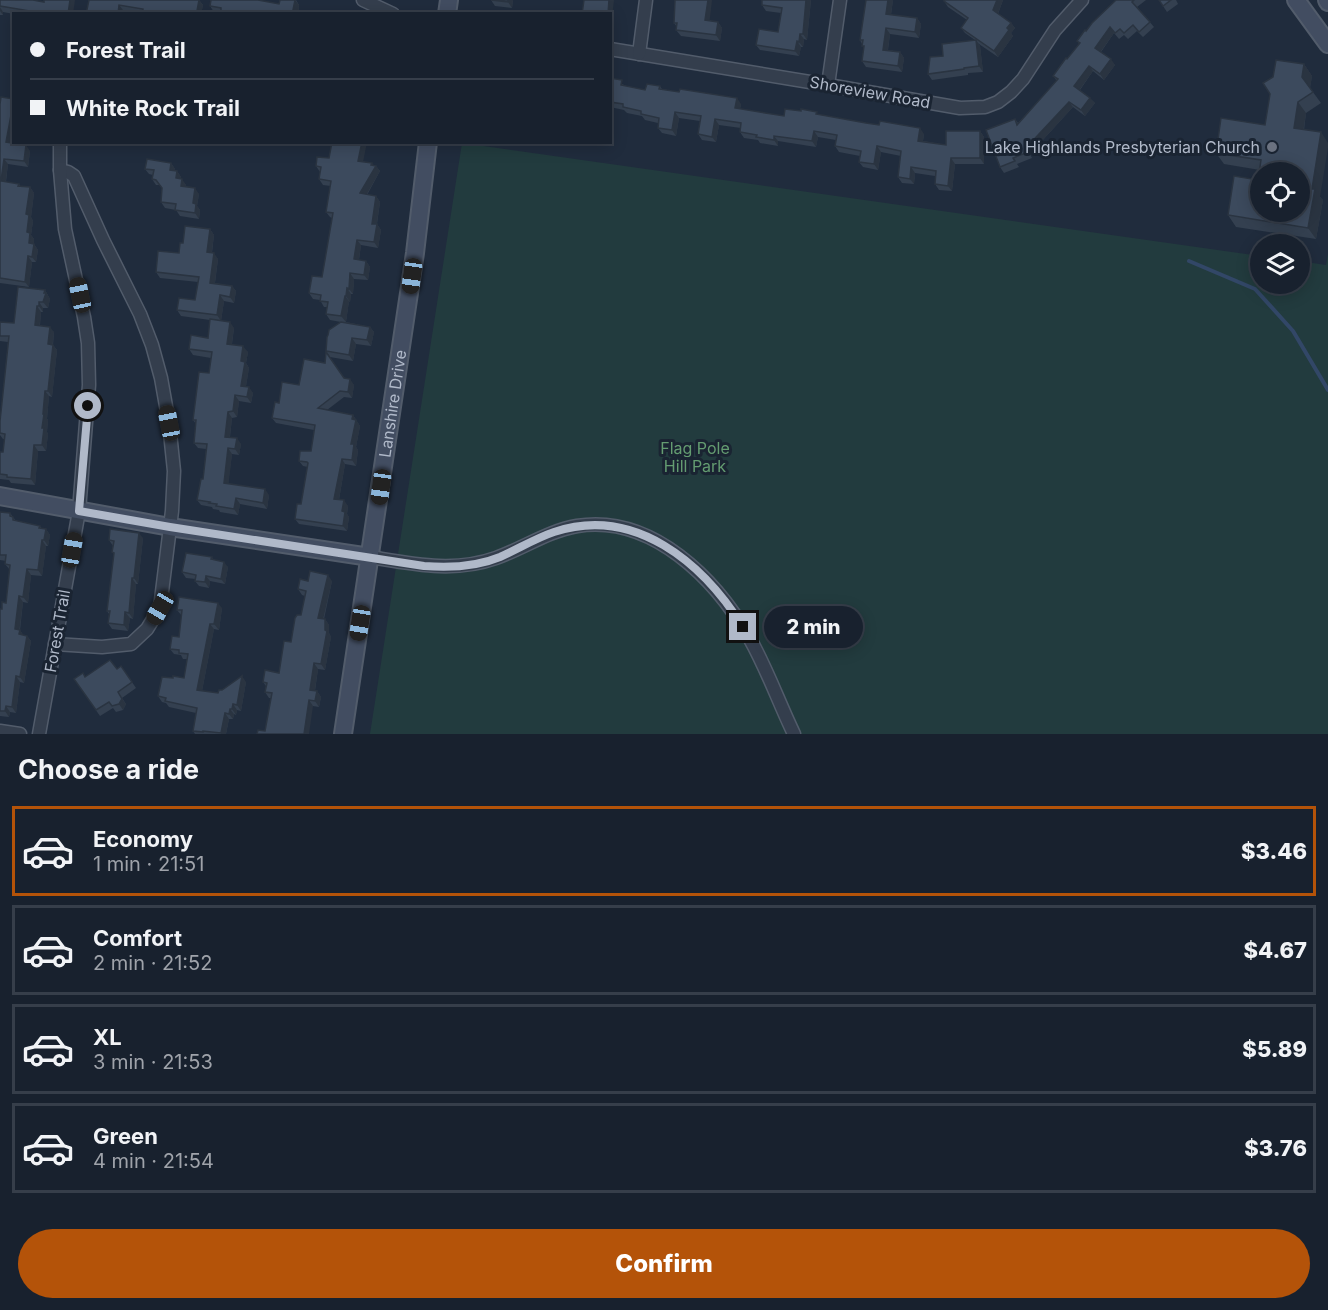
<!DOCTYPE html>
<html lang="en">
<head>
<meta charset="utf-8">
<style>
	:root { --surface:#18212e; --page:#252e3a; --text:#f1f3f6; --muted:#9fa3aa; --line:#363e4a; --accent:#b45309 }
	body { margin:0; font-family:Inter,sans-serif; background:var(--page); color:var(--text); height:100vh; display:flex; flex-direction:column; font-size:22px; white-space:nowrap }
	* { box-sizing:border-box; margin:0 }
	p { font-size:20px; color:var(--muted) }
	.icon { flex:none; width:33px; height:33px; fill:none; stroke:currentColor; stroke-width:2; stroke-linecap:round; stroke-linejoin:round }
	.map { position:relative; height:734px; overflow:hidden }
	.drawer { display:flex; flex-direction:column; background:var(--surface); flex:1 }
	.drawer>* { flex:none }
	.banner { position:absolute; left:12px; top:12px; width:600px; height:132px; border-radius:0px; box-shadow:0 3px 15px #0003,0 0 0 2px var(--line); display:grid; align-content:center; height:132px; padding:0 18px; background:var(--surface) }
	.controls { position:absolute; left:1250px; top:162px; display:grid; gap:12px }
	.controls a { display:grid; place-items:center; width:60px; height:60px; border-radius:50%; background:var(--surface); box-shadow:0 3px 15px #0003,0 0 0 2px var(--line); font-size:30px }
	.end { position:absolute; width:27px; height:27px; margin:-14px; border:8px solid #b0b9c9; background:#111; box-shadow:0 0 0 3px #111 }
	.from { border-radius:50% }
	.bubble { position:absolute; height:42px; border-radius:21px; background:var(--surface); box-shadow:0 3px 15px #0003,0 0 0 2px var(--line); font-size:20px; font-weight:800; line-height:42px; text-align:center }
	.car { position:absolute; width:18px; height:36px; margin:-18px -9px; border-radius:8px; box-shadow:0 0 4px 2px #0007; background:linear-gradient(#222 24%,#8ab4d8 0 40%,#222 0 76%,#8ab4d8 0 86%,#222 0) }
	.banner b { display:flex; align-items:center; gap:21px; height:57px; font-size:22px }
	.banner b+b { border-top:2px solid var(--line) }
	.banner i { width:15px; height:15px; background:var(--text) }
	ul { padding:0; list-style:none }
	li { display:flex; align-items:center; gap:18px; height:90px; margin:0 12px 9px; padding:0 6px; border:3px solid var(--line); border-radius:0px }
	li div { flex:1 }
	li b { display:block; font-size:22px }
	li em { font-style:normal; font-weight:800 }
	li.selected { border-color:var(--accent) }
	li>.icon { width:54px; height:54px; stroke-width:1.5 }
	h2 { padding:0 18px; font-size:27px; line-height:72px }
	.cta { display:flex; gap:12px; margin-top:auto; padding:12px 18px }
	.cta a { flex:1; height:69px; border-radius:36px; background:var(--accent); color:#fff; font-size:24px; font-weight:800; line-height:69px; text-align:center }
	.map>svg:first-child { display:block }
	.green { fill:#223b3e }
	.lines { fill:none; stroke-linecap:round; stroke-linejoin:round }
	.stream { stroke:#324767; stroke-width:4 }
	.street-casing { stroke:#525c6b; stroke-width:15 }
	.secondary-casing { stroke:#525c6b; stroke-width:20 }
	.street { stroke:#343e4d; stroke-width:12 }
	.secondary { stroke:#424d61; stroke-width:16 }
	.wall { fill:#344050 }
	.shaded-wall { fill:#2a3441 }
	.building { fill:#3c4a5d; stroke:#2a3441; stroke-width:1.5; fill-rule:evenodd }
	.route { stroke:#b0b9c9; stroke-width:8 }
	.worship-dot { fill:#6b7280; stroke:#1a2432; stroke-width:2 }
	.labels { text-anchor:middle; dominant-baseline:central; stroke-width:6; stroke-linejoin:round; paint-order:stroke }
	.street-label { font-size:16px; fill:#b0b9c9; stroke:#1a2432 }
	.poi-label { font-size:16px; fill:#b0b9c9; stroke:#1a2432; text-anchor:end }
	.park-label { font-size:16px; fill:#649c71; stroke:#1a2432 }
</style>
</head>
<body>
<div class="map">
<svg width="1328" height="734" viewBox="0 0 1328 734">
	<rect width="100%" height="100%" fill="#202c3d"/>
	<!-- green -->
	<path class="green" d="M462 143 1260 256V284H1299V261L1326 265 1328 254V734H370Z"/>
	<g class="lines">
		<!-- stream -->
		<path class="stream" d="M1189 261 1255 289 1293 331 1328 390"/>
		<!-- street casing -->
		<g class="street-casing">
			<g id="street">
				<path d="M363 0 393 14"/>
				<path d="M610 49 828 85 960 108 985 107 998 102 1011 92 1023 79 1055 30 1082 0"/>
				<path d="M639 54 646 0"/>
				<path d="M828 85 840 0"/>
				<path d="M370 557C413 564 454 573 496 558 524 548 548 531 577 526 652 514 716 579 750 639 767 669 779 703 794 734"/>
				<path d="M55 644 102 647 131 644 147 629 160 608 172 511 174 471 169 423 161 378 152 345 140 314 103 240 74 176 68 172 60 170"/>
				<path d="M0 731 20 734"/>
				<path d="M39 734 79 511 89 385 88 343 84 317 65 229 60 170V142"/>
			</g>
		</g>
		<!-- secondary casing -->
		<g class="secondary-casing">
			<g id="secondary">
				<path d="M1296 0 1328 44"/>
				<path d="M1327 0 1328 2"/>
				<path d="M447 14 449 0"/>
				<path d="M0 496 170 527 370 557"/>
				<path id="s1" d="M343 734 415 253 428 142"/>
			</g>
		</g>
		<!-- street -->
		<use href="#street" class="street"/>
		<!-- secondary -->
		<use href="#secondary" class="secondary"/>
	</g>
	<!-- wall -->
	<g class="wall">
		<path d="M0 0 73 14H14L3 12V15H0Z"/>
		<path d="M89 0H199L203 5 201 14H142L123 10V14H86Z"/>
		<path d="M280 0H296L299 5 298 14 221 13 214 12 210 6 279 4Z"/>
		<path d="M491 0H513L512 8 495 6Z"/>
		<path d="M762 0H811L807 40 804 39 803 47H801L799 56 760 50 756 45 778 32 781 13 766 11 762 5Z"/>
		<path d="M866 0H893L891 15 917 18 921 24 919 38 890 34 888 50 900 52 904 58 902 72 866 67 862 61 864 48 860 40Z"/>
		<path d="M944 0H1003L998 14 1011 23 1015 28 1011 33 1013 36 998 57 976 42 980 46 983 72 968 73V75L932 80 928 74 943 56 975 40 965 33 961 28 967 20 948 7 944 1Z"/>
		<path d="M1116 0H1146L1137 7 1154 27 1143 37 1137 31 1128 39 1124 35 1119 39 1114 33 1101 52 1115 65 1104 80 1093 71 1080 90 1095 103 1085 116 1073 107 1030 154 1032 158 1017 164 1019 167 1004 173 1000 167 1015 119 1018 123 1057 81 1053 76 1079 44 1077 41Z"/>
		<path d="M1159 0H1176L1178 4 1167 12Z"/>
		<path d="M709 21 718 22 722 28 720 41 681 36 676 30 677 27 674 23Z"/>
		<path d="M1304 64 1312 76 1310 88 1321 103 1306 113 1304 130 1320 197 1323 200 1316 239 1236 227 1228 215 1258 180 1260 170 1224 164 1216 153 1265 125Z"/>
		<path d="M610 78 626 86 645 90 660 86 662 89 741 104 740 109 784 116 819 115 924 134 923 141 946 145 980 131 984 137V164H955L952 191 939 190 935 184V176L915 173 914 184 902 183 898 177 901 156 881 152 878 170 863 167 859 162 860 156 839 152 835 146 836 140 818 137 816 147 778 141V146L760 143 758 140 744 138 740 132 741 128 719 125 716 142 702 140 698 134 700 121 679 118 676 136 662 133 658 128V123L645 120 642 116 627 113 624 110 610 107Z"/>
		<path d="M14 99V131L11 143 30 151 28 167 8 164 6 182 19 184 20 186 30 187 34 193 31 217 33 221 31 235 34 239V244L38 250 36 262H32L29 287 0 283V104Z"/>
		<path d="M329 158 363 162 376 166 380 171 367 195 376 196 380 202 377 224 381 230 378 248 361 245 359 260 366 261 370 267 368 280 354 279 353 294H351L350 302 349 301 346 322 370 327 374 332 371 346 356 344 353 361 330 357 326 351 341 322 330 320 326 314 327 307H324L320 300 313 299 309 293 322 277 332 218 330 217 326 212 331 186 323 185 319 179 320 172 316 166Z"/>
		<path d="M171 163 175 169V171H177L181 177 180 179 186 185V187L199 194 197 206 200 210 199 219 180 216 176 210 165 208 161 202 162 188 160 185H156L152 179 153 175 149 174 145 169Z"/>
		<path d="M210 229 214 235 212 253 218 259 215 283 232 286 236 291 234 303 224 301 221 321 234 328 232 344 248 352 246 363 249 368 246 386 253 393 251 403 239 401 237 417 232 418 230 437 241 444 239 455 232 454 228 484 269 495 267 509 240 504 238 515 220 512 219 510 213 509 212 507 201 505 197 500 203 479 206 449 198 448 194 443 196 424 193 420 209 373 211 358 193 355 189 349 208 338 210 320 181 316 177 310 195 300 198 282 160 278 156 272 179 253 183 243Z"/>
		<path d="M45 290 50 299 48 308H43V312H41L40 325 54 332 53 345 57 350 52 397 49 396 47 419 48 420 47 432 48 434 46 451H38L35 485 11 483 9 480 0 479V452H3L5 439H3L0 435V421L8 342 0 341V322L14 323Z"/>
		<path d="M325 363 354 385 352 398 344 397 327 410 353 415 360 426 356 447 358 450 356 466 345 464 339 500 348 506 347 514 349 517 347 531 299 524 295 519 301 504 308 467 303 466 299 461 311 451 314 430 276 423 272 418 279 403Z"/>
		<path d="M0 512 10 513 16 521 40 526 42 529H46L50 535 48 546H46L42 576 31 575 28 603 23 602 20 630 23 635 27 636 31 641 24 683 20 682 16 713 10 712 9 717 0 716V609H2L6 603 10 570 5 564 6 561 0 560Z"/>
		<path d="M143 538 138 584H136L133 619 130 618 128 631 112 629 108 623 109 614 107 611 114 554 112 552 113 546 109 540Z"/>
		<path d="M212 557 213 560 228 567 225 584 210 581 209 588 199 586 195 581 196 579 186 578 182 572Z"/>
		<path d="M308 581H332L324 619H325L329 625V633L331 637 325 670 318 669 315 691H317L321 697 319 707 313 706 265 731 271 698H269L265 692 266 686 263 682 279 673 301 615 305 596 302 595 298 589Z"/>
		<path d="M222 608 219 630 214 629 202 691 218 693 222 690 246 682 241 711 237 710 236 715 234 714 233 719H229L226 734H195L193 731 196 713 169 707 166 703 162 702 158 696 184 678 187 659H183L181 655 174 654 170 649 179 637 182 616 177 610Z"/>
		<path d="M121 666 136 688 122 698 126 704 123 710 116 712 113 708 100 716 74 679 117 669Z"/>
	</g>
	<!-- shaded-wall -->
	<g class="shaded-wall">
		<path d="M70 0H75L73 14H68Z"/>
		<path d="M199 0 203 5 201 14H199L197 11Z"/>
		<path d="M295 0 299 5 298 14 293 10Z"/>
		<path d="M508 0H513L512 8 508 2Z"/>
		<path d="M609 0H614L611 26 610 14H608Z"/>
		<path d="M708 0H712L709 26 705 20Z"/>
		<path d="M806 0H811L807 40 803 34Z"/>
		<path d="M888 0H893L890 20 886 14Z"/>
		<path d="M997 0H1003L997 16 993 10Z"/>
		<path d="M119 5 123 10V14H118Z"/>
		<path d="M0 7 3 12V15L0 11Z"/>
		<path d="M917 18 921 24 919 38 915 32Z"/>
		<path d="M718 22 722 28 720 41 716 35Z"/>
		<path d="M1011 23 1015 28 1011 33 1013 36 998 57 994 51Z"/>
		<path d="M1110 27 1114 33 1099 54 1095 48Z"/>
		<path d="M886 28 890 34 887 55 883 50Z"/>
		<path d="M800 34 804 39 803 47 799 42Z"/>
		<path d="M976 40 980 46 983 72 979 66Z"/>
		<path d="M797 41 801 47 799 56 795 51Z"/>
		<path d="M900 52 904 58 902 72 898 66Z"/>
		<path d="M1111 59 1115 65 1104 80 1100 74Z"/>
		<path d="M1304 64 1312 76 1310 88 1321 103 1302 77Z"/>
		<path d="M1089 66 1093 71 1078 92 1074 86Z"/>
		<path d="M737 98 741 104 739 114 735 108Z"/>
		<path d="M1090 98 1095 103 1085 116 1081 110Z"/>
		<path d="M1069 102 1073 107 1030 154 1032 158 1026 148Z"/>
		<path d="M1298 102 1306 113 1302 139 1294 128Z"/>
		<path d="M14 103V131L10 148 6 142Z"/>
		<path d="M675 112 679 118 676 136 672 130Z"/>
		<path d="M715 119 719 125 716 142 712 137Z"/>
		<path d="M920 128 924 134 922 146 918 141Z"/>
		<path d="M814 131 818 137 816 147 812 141Z"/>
		<path d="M980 131 984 137V164L980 158Z"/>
		<path d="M1321 132 1328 143V148L1320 197 1323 200 1316 239 1308 228 1312 189Z"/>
		<path d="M774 136 778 141V146L774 140Z"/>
		<path d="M362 142H367L362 167 358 161Z"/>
		<path d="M26 145 30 151 28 167 24 161Z"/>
		<path d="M877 146 881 152 878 170 874 164Z"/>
		<path d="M951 158 955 164 952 191 948 186Z"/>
		<path d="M4 159 8 164 5 187 1 181Z"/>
		<path d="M171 163 175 169 174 176 170 170Z"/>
		<path d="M372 163 375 167 376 166 380 171 364 199 360 193Z"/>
		<path d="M911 167 915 173 914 184 910 179Z"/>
		<path d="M177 171 181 177 180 184 176 178Z"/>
		<path d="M182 179 186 185 185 192 181 186Z"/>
		<path d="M30 187 34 193 31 217 33 221 31 235 34 239V244L38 250 36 262 32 257 27 232 26 214Z"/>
		<path d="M195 188 199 194 197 206 200 210 199 219 195 213 193 203Z"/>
		<path d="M376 196 380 202 376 229 372 224Z"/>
		<path d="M377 224 381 230 378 248 374 242Z"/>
		<path d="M210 229 214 235 211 258 207 252Z"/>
		<path d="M357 240 361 245 358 265 354 259Z"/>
		<path d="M214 253 218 259 214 289 210 283Z"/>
		<path d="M28 256 32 262 29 287 25 282Z"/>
		<path d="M366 261 370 267 368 280 364 275Z"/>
		<path d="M350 273 354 279 353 294 349 289Z"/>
		<path d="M232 286 236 291 234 303 230 297Z"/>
		<path d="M347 288 351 294 350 302 346 296Z"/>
		<path d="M45 290 50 299 48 308 43 302Z"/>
		<path d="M220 295 224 301 221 321 217 315Z"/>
		<path d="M345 296 349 301 346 322 341 316Z"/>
		<path d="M39 302 43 308V312L39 306Z"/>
		<path d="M37 306 41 312 39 331 35 325Z"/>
		<path d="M230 322 234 328 231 349 227 344Z"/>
		<path d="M50 327 54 332 52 350 48 344Z"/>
		<path d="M370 327 374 332 371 346 367 340Z"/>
		<path d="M352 338 356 344 353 361 349 355Z"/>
		<path d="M53 345 57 350 52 397 48 391Z"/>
		<path d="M243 346 248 352 246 363 249 368 245 392 241 386V361Z"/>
		<path d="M350 379 354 385 352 398 348 392Z"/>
		<path d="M249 387 253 393 251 403 247 397Z"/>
		<path d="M45 391 49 396 47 419 48 420 47 432 48 434 46 451 42 445 43 414Z"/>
		<path d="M235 395 239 401 237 417 233 411Z"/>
		<path d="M228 412 232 418 229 443 225 437Z"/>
		<path d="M353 415 360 426 356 447 358 450 356 466 352 460 351 444Z"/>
		<path d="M237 438 241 444 239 455 235 449Z"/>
		<path d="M34 445 38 451 35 485 31 479Z"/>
		<path d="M228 448 232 454 228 489 224 483Z"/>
		<path d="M342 459 345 464 338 505 334 499Z"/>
		<path d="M265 489 269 495 267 509 263 503Z"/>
		<path d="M236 498 240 504 238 515 234 509Z"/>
		<path d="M344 500 348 506 347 514 349 517 347 531 343 526 342 511Z"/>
		<path d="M46 529 50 535 48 546 44 540Z"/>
		<path d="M139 533 143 538 138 584 134 578Z"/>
		<path d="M42 540 46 546 42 576 38 570Z"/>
		<path d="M224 562 228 567 225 584 221 579Z"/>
		<path d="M27 569 31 575 28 603 23 597Z"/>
		<path d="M328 575 332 581 322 624 318 618Z"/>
		<path d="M206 576 210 581 209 588 205 582Z"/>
		<path d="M132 578 136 584 133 619 129 613Z"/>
		<path d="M19 596 23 602 19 633 20 630 24 636 23 640 15 629Z"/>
		<path d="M218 603 222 608 219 630 214 624Z"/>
		<path d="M125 612 130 618 128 631 124 625Z"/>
		<path d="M325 619 329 625V633L331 637 325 670 321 664Z"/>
		<path d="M210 624 214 629 201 696 197 690Z"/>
		<path d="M27 636 31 641 24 683 20 677Z"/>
		<path d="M314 663 318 669 314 696 310 690Z"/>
		<path d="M16 676 20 682 16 713 12 707Z"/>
		<path d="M242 676 246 682 241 711 237 705Z"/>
		<path d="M317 691 321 697 319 707 315 701Z"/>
		<path d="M122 699 126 704 123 710 119 704Z"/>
		<path d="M309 700 313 706 309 734H304Z"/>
		<path d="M233 704 237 710 236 715 232 709Z"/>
		<path d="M6 706 10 712 9 717 5 711Z"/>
		<path d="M230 709 234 714 233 719 229 714Z"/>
		<path d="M225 713 229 719 226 734H221Z"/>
	</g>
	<!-- building -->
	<g class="building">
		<path d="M0 0H33L44 2V0H70L68 14H29L30 11 0 6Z"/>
		<path d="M89 0H199L197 11H194L193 14H172L160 12V14H142L143 9 119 5 118 14H103L97 12 96 14H86Z"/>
		<path d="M211 0H258L279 4 280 0H295L293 10 298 14H221V8L210 6Z"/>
		<path d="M491 0H508V2Z"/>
		<path d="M584 0H609L608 14H582Z"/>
		<path d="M675 0H708L705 20 718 22 716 35 676 30 677 23H674Z"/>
		<path d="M762 0H806L803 34H800L799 42 797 41 795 51 756 45 759 29 778 32 782 8 762 5Z"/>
		<path d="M866 0H888L886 14 917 18 915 32 886 28 883 50 900 52 898 66 862 61 864 46H862L863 40H860Z"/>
		<path d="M944 0H997L993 10 1011 23 1007 28 1009 30 994 51 961 28 968 18 944 1Z"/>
		<path d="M1116 0H1134L1132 2 1150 22 1139 32 1133 25 1124 33 1120 29 1115 33 1110 27 1095 48 1111 59 1100 74 1089 66 1074 86 1090 98 1081 110 1069 102 1026 148 1028 152 1013 158 1015 161 1000 167 986 130 1015 119 1017 125 1058 79 1053 76 1066 58 1067 59 1080 43 1077 41 1085 30 1086 31 1092 23Z"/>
		<path d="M1159 0H1171L1163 6Z"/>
		<path d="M976 40 979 66 964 68V69L928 74 930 57 943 56 942 44Z"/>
		<path d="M1276 60 1304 64 1302 77 1313 92 1298 102 1294 128 1321 132 1312 189H1315L1308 228 1228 215 1234 176 1258 180 1261 160 1216 153 1221 118 1265 125 1270 94 1263 83 1273 77ZM1260 172H1299V212H1260Z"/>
		<path d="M610 78 622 80 621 85 645 90 647 84 660 86 659 89 679 92 680 89 737 98 735 108 784 116 785 109 801 111V109L817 112 816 114 866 123 879 125 880 121 920 128 918 141 946 145V131H980V158H951L948 186 935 184 936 171 911 167 910 179 898 177 901 151 877 146 874 164 859 162 861 151 835 146 837 135 814 131 812 141 774 136V140L756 137 757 135 740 132 741 123 715 119 712 137 698 134 701 116 675 112 672 130 658 128 659 118 641 114V111L623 107V104L610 102Z"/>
		<path d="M1 97 14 99 6 142 26 145 24 161 4 159 1 181 19 184 18 186 30 187 26 214 29 215 27 232 30 233 29 243 34 244 32 257 28 256 25 282 0 278V104Z"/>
		<path d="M332 142H362L358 161 372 163 371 165 376 166 360 193 376 196 372 224H377L374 242 357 240 354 259 366 261 364 275 350 273 349 289 347 288 346 296H345L341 316 326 314 328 302 320 301 321 295 309 293 312 276 322 277 333 213 326 212 331 181 319 179 321 167 316 166 317 157 329 158Z"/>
		<path d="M147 159 171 163 170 170 177 171 176 178 182 179 181 186 195 188 193 203 196 204 195 213 175 210 176 204 161 202 162 188 156 180 152 179 154 170 145 169Z"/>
		<path d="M185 226 210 229 207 252 214 253 210 283 232 286 230 297 220 295 217 315 177 310 179 298 195 300 199 277 156 272 158 251 179 253 180 243H183Z"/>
		<path d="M18 287 45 290 44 293H46L43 302H39V306H37L35 325 50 327 48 344 53 345 48 391H45L43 414H44L42 428H44L42 445H34L31 479 7 477V475L0 474V452H3L5 434 0 433V421L9 336H0V322L14 323Z"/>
		<path d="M210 319 230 322 227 344 243 346 241 361 245 362 241 386 249 387 247 397 235 395 233 411 228 412 225 437 237 438 235 449 228 448 224 483 265 489 263 503 236 498 234 509 216 506 217 504 209 503 210 502 197 500 201 479H203L207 444 194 443 196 420H193L199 372 209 373 212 352 189 349 191 335 208 338Z"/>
		<path d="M341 322 370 327 367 340 352 338 349 355 326 351 327 337 328 335 329 330Z"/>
		<path d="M326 352 344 378 350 379 348 392 340 391 318 408 353 415 352 419 356 420 351 444H354L352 460 342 459 334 499 344 500 342 511 345 512 343 526 295 519 297 504H301L308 463 307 462 299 461 300 451H311L315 425 272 418 275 402 279 403 282 382 299 385 304 359 325 363Z"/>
		<path d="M0 512 10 513V516L13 517V520L40 526 39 528 46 529 44 540H42L38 570 27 569 23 597 19 596 15 629 20 630 19 634 27 636 20 677 16 676 12 707 6 706 5 711H0V609H2V602L6 603 10 565 5 564 6 555H0Z"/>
		<path d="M110 529 139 533 134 578H132L129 613 125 612 124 625 108 623 110 611H107L114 553 112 552 114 541 109 540Z"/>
		<path d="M186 553 212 557 211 559 224 562 221 579 206 576 205 582 195 581 196 575 182 572Z"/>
		<path d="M310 571 328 575 318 618 325 619V630L327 631 321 664 314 663 310 690 317 691 315 701 309 700 304 734H257L258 730 265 731 272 693 265 692 267 683 263 682 265 670 279 673 284 641 291 642 295 618 297 615H301L306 591 298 589 300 579 308 581Z"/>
		<path d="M179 597 218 603 214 624H210L197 690 218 693 219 690H222L242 676 237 705 233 704 232 709H230L229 714 225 713 221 733 203 731V732L193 731 197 708 165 701 166 698 158 696 162 677 173 678V676L184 678 188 654 179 653V650L170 649 172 636 179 637 182 610H177Z"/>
		<path d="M110 660 117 669 121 666 132 682 118 692 122 699 119 704 112 706 109 702 96 710 74 679 83 673 85 677Z"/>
	</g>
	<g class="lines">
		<!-- route -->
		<path class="route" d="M88 406 79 511 170 527 424 566C449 568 476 567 500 557 518 549 536 538 554 532 635 505 703 563 743 627"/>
	</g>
	<!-- markers -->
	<circle class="worship-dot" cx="1272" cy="147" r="6"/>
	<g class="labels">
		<!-- street labels -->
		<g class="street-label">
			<text transform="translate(870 92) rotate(10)">Shoreview Road</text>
			<text stroke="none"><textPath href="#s1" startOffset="334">Lanshire Drive</textPath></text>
			<text transform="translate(57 631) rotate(-80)">Forest Trail</text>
		</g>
		<!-- poi labels -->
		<g class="poi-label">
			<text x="1260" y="147">Lake Highlands Presbyterian Church</text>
		</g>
		<!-- park labels -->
		<g class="park-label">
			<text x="695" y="448">Flag Pole<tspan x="695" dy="18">Hill Park</tspan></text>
		</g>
	</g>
</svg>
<div class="controls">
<a><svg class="icon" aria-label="locate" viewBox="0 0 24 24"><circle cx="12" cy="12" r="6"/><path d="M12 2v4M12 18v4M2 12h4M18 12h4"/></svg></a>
<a><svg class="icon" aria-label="layers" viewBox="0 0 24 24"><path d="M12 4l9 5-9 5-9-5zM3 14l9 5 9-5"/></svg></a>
</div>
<i class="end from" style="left:88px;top:406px"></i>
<i class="end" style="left:743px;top:627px"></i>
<div class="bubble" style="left:764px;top:606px;width:99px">2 min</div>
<i class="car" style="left:412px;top:276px;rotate:188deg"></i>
<i class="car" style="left:80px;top:295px;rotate:348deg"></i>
<i class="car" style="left:169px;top:423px;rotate:349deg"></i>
<i class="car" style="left:381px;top:487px;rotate:188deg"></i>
<i class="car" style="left:72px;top:550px;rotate:10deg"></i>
<i class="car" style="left:160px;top:608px;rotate:210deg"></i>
<i class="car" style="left:360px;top:623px;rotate:189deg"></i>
<div class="banner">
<b><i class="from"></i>Forest Trail</b>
<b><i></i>White Rock Trail</b>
</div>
</div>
<section class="drawer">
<h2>Choose a ride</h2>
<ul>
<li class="selected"><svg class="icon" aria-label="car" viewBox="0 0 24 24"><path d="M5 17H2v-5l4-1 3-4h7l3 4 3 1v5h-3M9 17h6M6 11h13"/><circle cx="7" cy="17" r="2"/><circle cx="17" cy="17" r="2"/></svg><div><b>Economy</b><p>1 min · 21:51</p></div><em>$3.46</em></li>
<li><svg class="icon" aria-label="car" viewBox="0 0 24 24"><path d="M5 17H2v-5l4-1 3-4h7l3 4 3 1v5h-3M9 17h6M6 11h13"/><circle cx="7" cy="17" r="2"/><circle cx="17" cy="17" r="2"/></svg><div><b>Comfort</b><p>2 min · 21:52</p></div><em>$4.67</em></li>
<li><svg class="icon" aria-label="car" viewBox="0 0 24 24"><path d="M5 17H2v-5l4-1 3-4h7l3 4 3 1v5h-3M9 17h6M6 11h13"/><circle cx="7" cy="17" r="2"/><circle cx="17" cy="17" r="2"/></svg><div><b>XL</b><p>3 min · 21:53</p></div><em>$5.89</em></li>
<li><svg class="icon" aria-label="car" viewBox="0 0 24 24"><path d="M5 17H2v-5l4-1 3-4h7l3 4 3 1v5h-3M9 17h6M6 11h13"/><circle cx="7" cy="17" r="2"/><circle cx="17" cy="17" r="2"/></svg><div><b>Green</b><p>4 min · 21:54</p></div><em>$3.76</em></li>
</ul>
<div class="cta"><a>Confirm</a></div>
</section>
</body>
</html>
